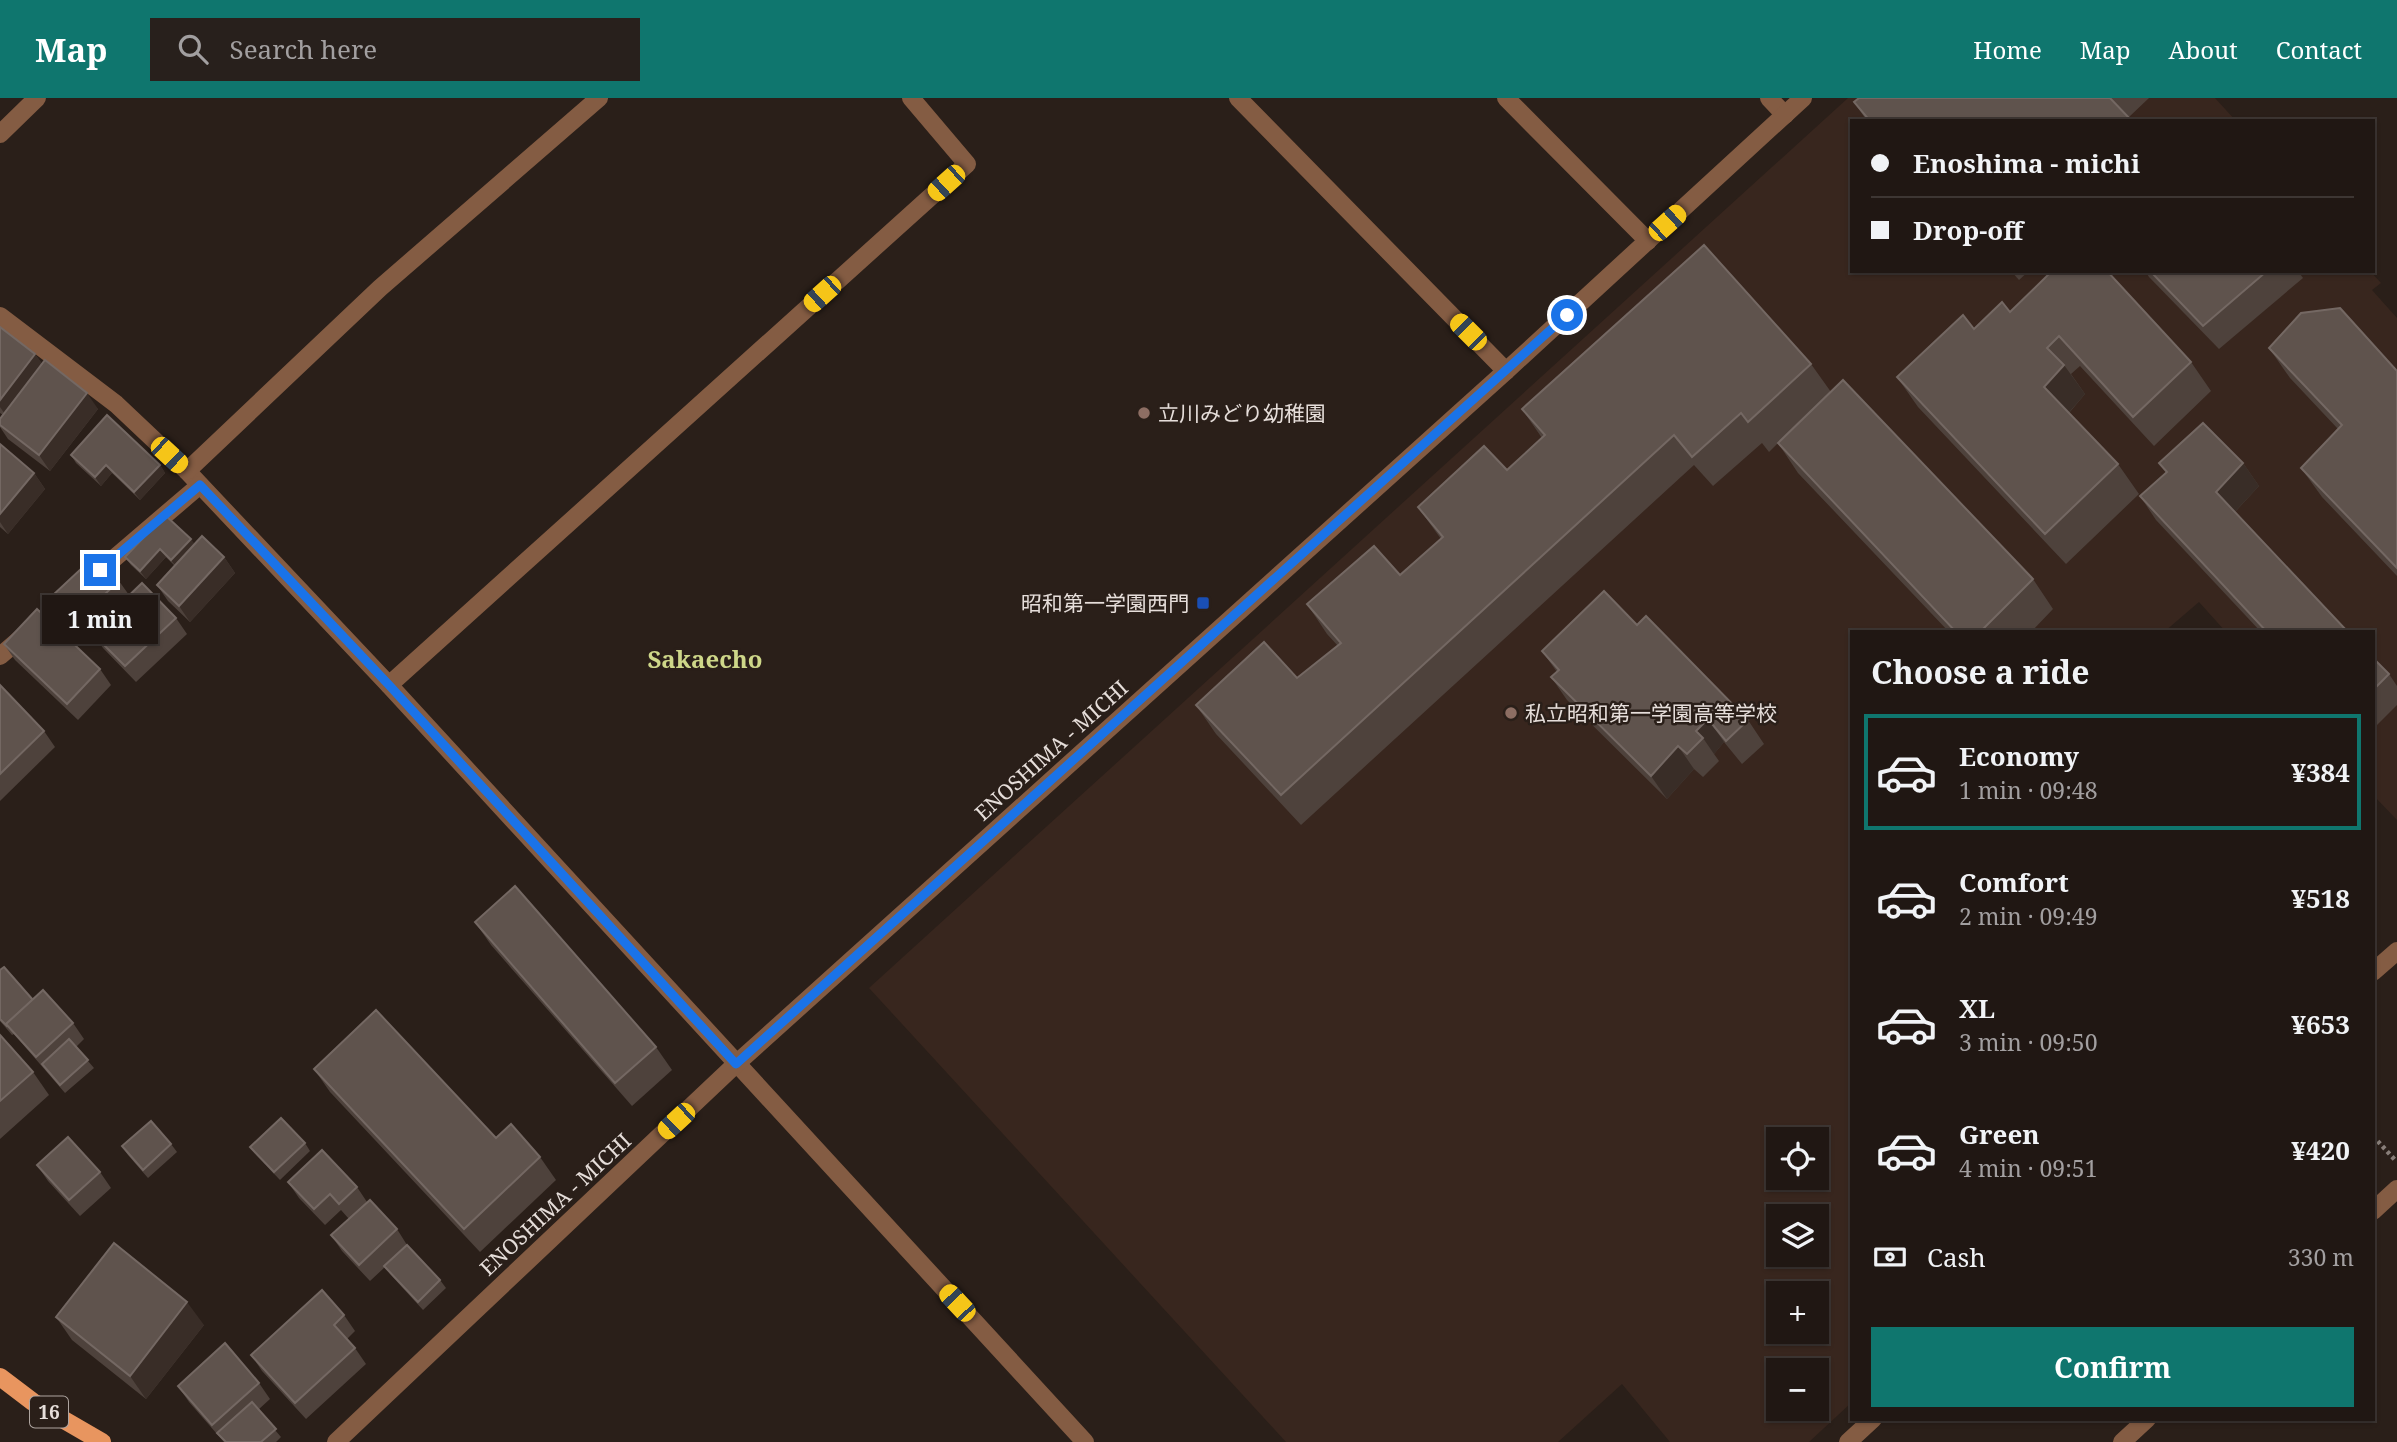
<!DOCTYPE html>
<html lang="en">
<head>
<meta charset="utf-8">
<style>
	:root { --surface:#201713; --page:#28201c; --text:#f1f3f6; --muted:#a29fa0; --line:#3d3633; --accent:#0f766e }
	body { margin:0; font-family:"Noto Serif","Noto Sans JP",serif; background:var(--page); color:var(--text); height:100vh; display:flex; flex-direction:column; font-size:26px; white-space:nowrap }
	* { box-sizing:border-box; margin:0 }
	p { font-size:23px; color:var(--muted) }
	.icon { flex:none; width:38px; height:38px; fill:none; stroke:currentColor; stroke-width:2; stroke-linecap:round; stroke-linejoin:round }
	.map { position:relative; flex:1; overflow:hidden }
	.drawer { position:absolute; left:1850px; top:532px; width:525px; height:791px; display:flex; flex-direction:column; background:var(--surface); border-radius:0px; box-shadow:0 2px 5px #0004,0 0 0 2px var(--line) }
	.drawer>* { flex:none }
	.banner { position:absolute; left:1850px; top:21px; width:525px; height:154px; border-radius:0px; box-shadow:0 2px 5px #0004,0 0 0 2px var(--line); display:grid; align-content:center; height:154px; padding:0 21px; background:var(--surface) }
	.tools { position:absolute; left:1766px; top:1029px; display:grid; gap:14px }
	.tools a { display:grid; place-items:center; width:63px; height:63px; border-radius:0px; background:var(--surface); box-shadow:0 2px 5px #0004,0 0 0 2px var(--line); font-size:35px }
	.end { position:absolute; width:32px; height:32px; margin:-16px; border:9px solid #1a73e8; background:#fff; box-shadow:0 0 0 4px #fff }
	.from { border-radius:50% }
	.bubble { position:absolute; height:49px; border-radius:0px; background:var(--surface); box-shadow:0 2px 5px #0004,0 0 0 2px var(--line); font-size:23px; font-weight:700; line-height:49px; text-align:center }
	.car { position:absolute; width:21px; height:42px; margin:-21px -10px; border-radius:9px; box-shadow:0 0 5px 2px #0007; background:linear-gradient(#f5c518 24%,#345 0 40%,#f5c518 0 76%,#345 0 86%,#f5c518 0) }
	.banner b { display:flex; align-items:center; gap:24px; height:66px; font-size:26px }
	.banner b+b { border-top:2px solid var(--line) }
	.banner i { width:18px; height:18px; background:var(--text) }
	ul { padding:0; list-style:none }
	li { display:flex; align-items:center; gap:21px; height:116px; margin:0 14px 10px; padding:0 7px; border:4px solid transparent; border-radius:0px }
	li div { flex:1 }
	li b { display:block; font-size:26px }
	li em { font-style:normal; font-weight:700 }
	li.on { border-color:var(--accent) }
	li>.icon { width:63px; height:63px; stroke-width:1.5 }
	h2 { padding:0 21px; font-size:32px; line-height:84px }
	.pay { display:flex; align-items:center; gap:18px; height:77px; padding:0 21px; font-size:26px }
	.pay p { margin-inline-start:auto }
	.primary-button { display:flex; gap:14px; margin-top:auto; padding:14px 21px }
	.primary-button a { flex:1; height:80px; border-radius:0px; background:var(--accent); color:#fff; font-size:28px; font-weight:700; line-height:80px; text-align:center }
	header { display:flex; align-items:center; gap:42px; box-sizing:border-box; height:98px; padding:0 35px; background:var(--accent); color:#fff }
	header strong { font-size:33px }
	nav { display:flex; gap:38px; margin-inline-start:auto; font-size:24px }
	.search { width:490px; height:63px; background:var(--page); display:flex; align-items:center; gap:18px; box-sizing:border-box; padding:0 24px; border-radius:0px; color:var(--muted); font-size:26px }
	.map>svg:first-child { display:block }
	.built { fill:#38261e; fill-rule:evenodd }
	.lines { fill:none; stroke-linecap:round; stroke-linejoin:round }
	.path { stroke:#887e79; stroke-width:4.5; stroke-dasharray:3.5 3.5; stroke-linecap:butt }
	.minor { stroke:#845c43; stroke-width:18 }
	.major { stroke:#e8955f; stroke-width:18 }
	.wall { fill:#4e423c }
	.shaded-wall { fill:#392d27 }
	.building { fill:#5f534d; stroke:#746863; stroke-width:2 }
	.route { stroke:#1a73e8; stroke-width:9 }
	.education-dot { fill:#8d6e63; stroke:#2a1f19; stroke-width:2.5 }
	.transit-dot { fill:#1a4fb4; stroke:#2a1f19; stroke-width:2.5 }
	.labels { text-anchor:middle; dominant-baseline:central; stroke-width:5; stroke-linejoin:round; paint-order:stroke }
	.shield { fill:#2a1f19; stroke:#aea5a0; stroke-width:2 }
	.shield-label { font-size:19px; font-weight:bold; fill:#e6deda }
	.poi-label { font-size:21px; fill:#e6deda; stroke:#2a1f19; text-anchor:start }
	.street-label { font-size:21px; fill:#e6deda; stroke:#2a1f19 }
	.quarter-label { font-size:24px; font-weight:bold; fill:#ced789; stroke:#2a1f19 }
</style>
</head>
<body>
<header>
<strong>Map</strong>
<div class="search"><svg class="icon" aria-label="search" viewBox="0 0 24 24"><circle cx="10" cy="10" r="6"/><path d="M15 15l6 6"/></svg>Search here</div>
<nav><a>Home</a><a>Map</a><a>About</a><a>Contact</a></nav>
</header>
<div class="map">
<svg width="2397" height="1344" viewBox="0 0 2397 1344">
	<rect width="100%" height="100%" fill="#2a1f19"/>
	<!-- built -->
	<path class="built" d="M1848 0H2215L2236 23H1852V173H2370L2381 185 2372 192 2397 220V722L2373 697V534H2226L2199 504 2164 534H1852L1851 1305 1809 1344H1670L1622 1286 1558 1344H1286L869 890ZM1778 1041H1816V1080H1778ZM1778 1118H1816V1157H1778ZM1778 1195H1816V1234H1778ZM1778 1272H1816V1311H1778Z"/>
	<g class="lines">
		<!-- path -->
		<path class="path" d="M2373 1038 2396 1063"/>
		<!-- minor -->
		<g class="minor">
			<path d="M1238 0 1506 273"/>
			<path d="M1506 0 1648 143"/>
			<path d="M1769 0 1785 17"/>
			<path d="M0 36 37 0"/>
			<path d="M0 218 116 306 187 373 389 587 1085 1344"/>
			<path d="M187 373 380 190 599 0"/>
			<path d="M0 558 200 387"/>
			<path d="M389 587 967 66 911 0"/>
			<path d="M2373 874 2397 853"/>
			<path d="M2373 1113 2397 1091"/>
			<path d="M336 1344 736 966 1506 273 1803 0"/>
			<path d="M1848 1344 1873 1321"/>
			<path d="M2122 1344 2147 1321"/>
		</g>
		<!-- major -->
		<path class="major" d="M0 1279 33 1304 102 1344"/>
	</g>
	<!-- wall -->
	<g class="wall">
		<path d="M1859 0H2149L2129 19 2132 23H1867L1854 4Z"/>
		<path d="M2011 173H2029L2019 182Z"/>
		<path d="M2145 173H2298L2303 180 2219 251 2149 179Z"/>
		<path d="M2010 214 2191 264 2211 293 2154 348 2080 268 2071 276 2085 296 2069 315 2118 366 2139 396 2066 466 1918 309 1897 279 1974 231Z"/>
		<path d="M0 229 35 256 42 266 98 311 50 373 8 341 0 329V321L3 317 0 315Z"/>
		<path d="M2269 250 2397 273V478L2322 399 2301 370 2338 331 2290 280Z"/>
		<path d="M1811 266 1831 294 2033 481 2053 511 2031 534H1949L1798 375 1778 345 1769 354 1762 345 1713 388 1694 367 1301 727 1216 636 1196 607 1297 580 1338 548 1327 536 1307 506 1400 477 1441 441 1418 409 1507 372 1542 340 1522 311Z"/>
		<path d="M0 346 34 375 45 391 8 436 0 429Z"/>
		<path d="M71 357 160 367 165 375 140 402 112 375 101 388 76 365Z"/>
		<path d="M2159 365H2243L2259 388 2235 414 2348 534H2261L2156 422 2140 398 2166 374Z"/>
		<path d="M195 446 224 459 235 475 190 524 168 503 157 487 175 468 166 459 146 481 131 467 125 459Z"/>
		<path d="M119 483 129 497 176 520 187 536 136 584 103 550 92 535 88 539 64 513 53 497Z"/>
		<path d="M1637 527 1748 622 1764 646 1742 666 1724 644 1714 656 1719 663 1703 679 1694 671 1667 701 1567 602 1551 579 1557 574 1542 553Z"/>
		<path d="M4 546 100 571 111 587 78 622 15 562Z"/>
		<path d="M2373 560 2389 576 2397 588V607L2373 631Z"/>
		<path d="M0 587 44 633 55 649 0 703Z"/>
		<path d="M475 824 656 949 672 972 632 1008 491 847Z"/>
		<path d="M0 872 33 902 73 925 84 941 76 949 94 970 65 995 14 936 12 937 0 923Z"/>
		<path d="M0 937 33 974 49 997 0 1041Z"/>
		<path d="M314 971 496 1040 540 1059 556 1082 480 1154 330 994Z"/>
		<path d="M305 1045 310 1053 280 1082 256 1057 250 1049Z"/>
		<path d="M171 1046 177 1054 148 1080 128 1057 122 1048Z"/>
		<path d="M37 1067 100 1074 111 1090 80 1118 48 1083Z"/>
		<path d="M288 1084 357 1089 367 1104 397 1131 407 1147 440 1182 446 1190 423 1212 390 1176 385 1169 370 1183 342 1153 331 1137 349 1121 341 1112 325 1127 299 1100Z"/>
		<path d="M344 1217 355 1233 347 1241 355 1250 366 1266 306 1321 262 1273 251 1257Z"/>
		<path d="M56 1219 204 1227 146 1301 72 1242Z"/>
		<path d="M259 1285 270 1301 258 1312 281 1339 276 1344H224L189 1304 178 1288Z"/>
	</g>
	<!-- shaded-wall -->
	<g class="shaded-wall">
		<path d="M35 256 47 272 9 322 0 309V302Z"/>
		<path d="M2064 267 2085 296 2065 319 2044 289Z"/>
		<path d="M87 295 98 311 50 373 39 357Z"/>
		<path d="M2243 365 2259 388 2232 417 2216 394Z"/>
		<path d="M106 367 112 375 101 388 95 379Z"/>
		<path d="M160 367 165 375 140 402 134 394Z"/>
		<path d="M34 375 45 391 8 436 0 424V416Z"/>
		<path d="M191 441 197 449 177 470 171 462Z"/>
		<path d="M160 451 166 459 146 481 140 473Z"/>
		<path d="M224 459 235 475 190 524 179 508Z"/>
		<path d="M1708 621 1724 644 1714 656 1703 640 1696 633Z"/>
		<path d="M1678 648 1694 671 1667 701 1651 678Z"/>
		<path d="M187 1204 204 1227 146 1301 130 1278Z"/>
	</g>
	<!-- building -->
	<g class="building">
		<path d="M1859 0H2110L2132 23H1870L1854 4Z"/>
		<path d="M1704 147 1811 266 1748 324 1741 315 1692 359 1674 337 1281 697 1196 607 1264 544 1297 580 1341 545 1307 506 1374 448 1400 477 1443 439 1418 409 1484 348 1507 372 1545 337 1522 311Z"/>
		<path d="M2052 173H2107L2191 264 2133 319 2059 238 2047 250 2064 267 2044 289 2118 366 2045 436 1897 279 1963 217 1974 231 2002 204 2010 214Z"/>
		<path d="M2150 173H2267L2203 228Z"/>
		<path d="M2340 210 2397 273V470L2301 370 2342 327 2269 250 2301 215Z"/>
		<path d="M0 229 35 256 0 302Z"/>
		<path d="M45 262 87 295 39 357 0 327V321Z"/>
		<path d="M1843 282 2033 481 1980 534H1956L1778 345Z"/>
		<path d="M107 317 160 367 134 394 106 367 95 379 71 357Z"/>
		<path d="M2203 325 2243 365 2216 394 2348 534H2267L2140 398 2167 374 2159 365Z"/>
		<path d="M0 346 34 375 0 416Z"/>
		<path d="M165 417 191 441 171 462 160 451 140 473 125 459Z"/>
		<path d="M202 438 224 459 179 508 157 487Z"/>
		<path d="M96 457 119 483 76 523 53 497Z"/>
		<path d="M142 485 176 520 125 568 91 534Z"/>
		<path d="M1604 493 1637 527 1646 518 1748 622 1726 643 1708 621 1696 633 1703 640 1687 656 1678 648 1651 678 1551 579 1559 572 1542 553Z"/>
		<path d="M37 511 100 571 67 606 4 546Z"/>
		<path d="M2373 560 2389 576 2373 592Z"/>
		<path d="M0 587 44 633 0 676Z"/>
		<path d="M515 788 656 949 615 985 475 824Z"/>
		<path d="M4 869 33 902 6 926 8 927 7 928 0 921V872Z"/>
		<path d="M43 892 73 925 36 959 6 926Z"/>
		<path d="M376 912 496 1040 511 1026 540 1059 464 1131 314 971Z"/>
		<path d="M0 937 33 974 0 1003Z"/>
		<path d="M69 941 88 962 60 987 42 966Z"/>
		<path d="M281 1020 305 1045 274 1074 250 1049Z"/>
		<path d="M151 1023 171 1046 143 1072 122 1048Z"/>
		<path d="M68 1039 100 1074 69 1102 37 1067Z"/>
		<path d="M322 1052 357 1089 339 1106 330 1096 314 1111 288 1084Z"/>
		<path d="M370 1102 397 1131 359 1167 331 1137Z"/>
		<path d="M114 1145 187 1204 130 1278 56 1219Z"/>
		<path d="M407 1147 440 1182 418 1204 384 1168Z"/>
		<path d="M322 1192 344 1217 334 1227 355 1250 295 1305 251 1257Z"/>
		<path d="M225 1245 259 1285 212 1327 178 1288Z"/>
		<path d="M252 1304 276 1331 261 1344H226L217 1335Z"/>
	</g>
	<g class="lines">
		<!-- route -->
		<path class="route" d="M100 472 200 387 389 587 736 966 1567 217"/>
	</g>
	<!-- markers -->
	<g class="education-dot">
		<circle cx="1144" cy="315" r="7"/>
		<circle cx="1511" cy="615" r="7"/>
	</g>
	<rect class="transit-dot" x="1196" y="498" width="14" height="14" rx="3.5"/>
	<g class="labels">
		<!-- shield labels -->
		<rect class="shield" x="30" y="1298.5" width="38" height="31" rx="5"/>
		<g class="shield-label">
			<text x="49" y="1314">16</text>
		</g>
		<!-- poi labels -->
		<g class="poi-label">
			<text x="1158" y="315">立川みどり幼稚園</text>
			<text x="1189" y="505" text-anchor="end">昭和第一学園西門</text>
			<text x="1525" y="615">私立昭和第一学園高等学校</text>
		</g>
		<!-- street labels -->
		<g class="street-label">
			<text transform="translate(1051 652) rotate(-42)">ENOSHIMA - MICHI</text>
			<text transform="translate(555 1106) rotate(-43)">ENOSHIMA - MICHI</text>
		</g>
		<!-- quarter labels -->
		<g class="quarter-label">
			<text x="705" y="560">Sakaecho</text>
		</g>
	</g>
</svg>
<div class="tools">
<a><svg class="icon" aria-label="locate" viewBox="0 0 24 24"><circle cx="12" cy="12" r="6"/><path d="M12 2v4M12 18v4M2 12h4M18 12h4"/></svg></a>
<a><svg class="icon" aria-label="layers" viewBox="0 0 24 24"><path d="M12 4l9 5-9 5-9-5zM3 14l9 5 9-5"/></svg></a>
<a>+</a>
<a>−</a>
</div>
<i class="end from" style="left:1567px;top:217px"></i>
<i class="end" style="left:100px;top:472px"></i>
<div class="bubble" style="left:42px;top:497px;width:116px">1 min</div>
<i class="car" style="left:946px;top:85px;rotate:228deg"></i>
<i class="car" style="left:1667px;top:125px;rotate:48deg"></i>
<i class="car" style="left:822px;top:196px;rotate:228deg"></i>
<i class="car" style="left:1468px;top:234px;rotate:315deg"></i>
<i class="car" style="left:169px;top:357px;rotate:133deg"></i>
<i class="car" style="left:676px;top:1023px;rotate:227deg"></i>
<i class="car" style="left:957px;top:1205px;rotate:317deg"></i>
<div class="banner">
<b><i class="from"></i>Enoshima - michi</b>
<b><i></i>Drop-off</b>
</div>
<section class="drawer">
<h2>Choose a ride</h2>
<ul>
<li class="on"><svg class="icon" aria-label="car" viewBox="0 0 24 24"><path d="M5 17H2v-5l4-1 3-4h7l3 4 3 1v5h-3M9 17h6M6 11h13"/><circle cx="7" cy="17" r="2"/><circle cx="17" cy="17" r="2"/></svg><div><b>Economy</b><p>1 min · 09:48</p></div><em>¥384</em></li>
<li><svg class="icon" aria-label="car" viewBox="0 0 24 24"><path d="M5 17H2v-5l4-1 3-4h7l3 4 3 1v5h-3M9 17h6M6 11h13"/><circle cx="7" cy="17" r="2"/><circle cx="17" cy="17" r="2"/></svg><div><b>Comfort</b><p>2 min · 09:49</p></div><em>¥518</em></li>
<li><svg class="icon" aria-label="car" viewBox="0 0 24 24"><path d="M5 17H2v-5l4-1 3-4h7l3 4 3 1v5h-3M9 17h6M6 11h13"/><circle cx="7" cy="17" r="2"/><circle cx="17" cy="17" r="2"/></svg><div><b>XL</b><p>3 min · 09:50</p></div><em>¥653</em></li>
<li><svg class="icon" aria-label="car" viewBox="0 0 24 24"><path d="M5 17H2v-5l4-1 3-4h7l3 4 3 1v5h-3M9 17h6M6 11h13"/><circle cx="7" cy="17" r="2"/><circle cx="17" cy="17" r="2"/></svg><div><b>Green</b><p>4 min · 09:51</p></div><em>¥420</em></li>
</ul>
<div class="pay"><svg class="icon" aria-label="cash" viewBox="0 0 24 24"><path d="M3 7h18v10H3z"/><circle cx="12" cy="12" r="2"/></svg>Cash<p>330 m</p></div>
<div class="primary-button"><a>Confirm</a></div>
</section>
</div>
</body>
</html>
